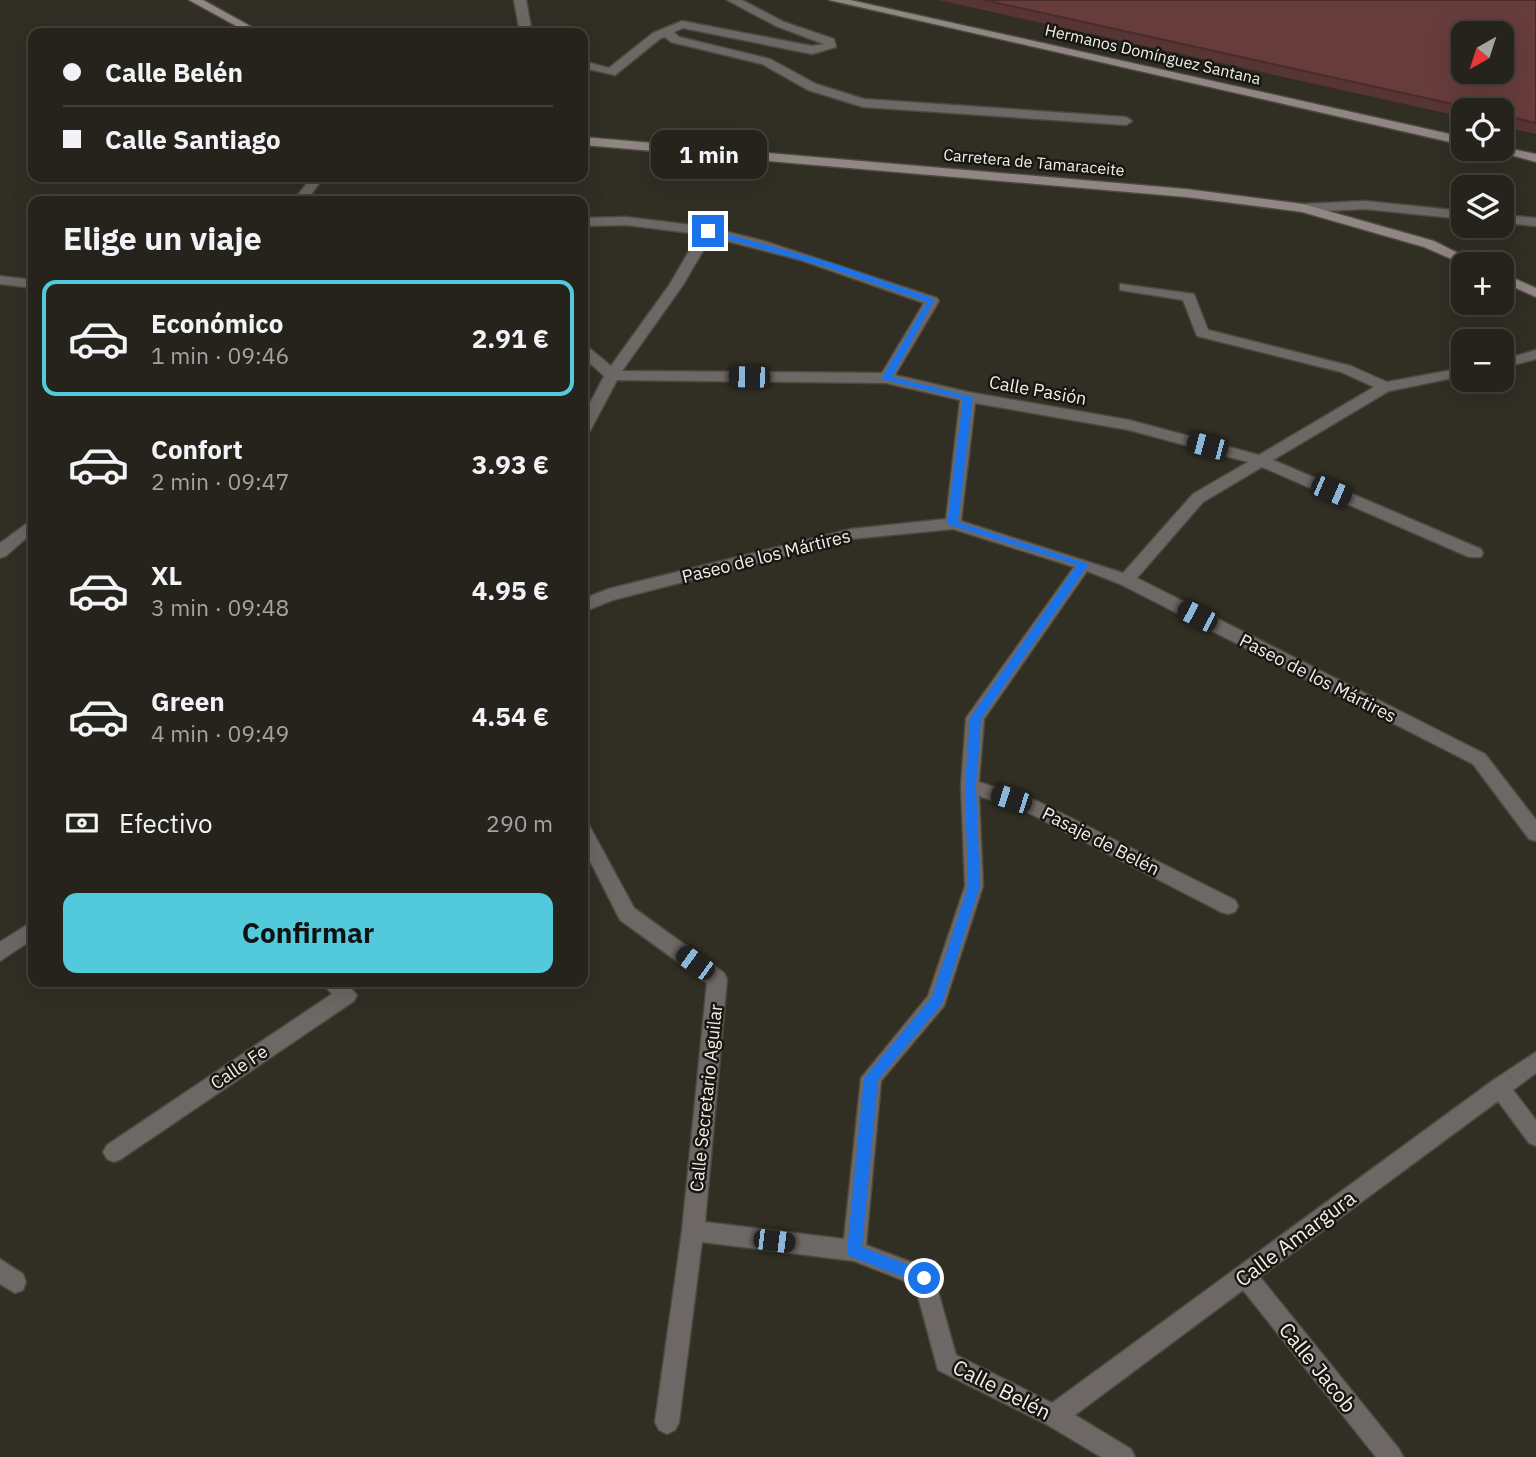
<!DOCTYPE html>
<html lang="es">
<head>
<meta charset="utf-8">
<style>
	:root { --surface:#25231b; --page:#2d2b24; --text:#f1f3f6; --muted:#a3a4a3; --line:#42403a; --accent:#53cadc }
	body { margin:0; font-family:"IBM Plex Sans",sans-serif; background:var(--page); color:var(--text); height:100vh; display:flex; flex-direction:column; font-size:26px; white-space:nowrap }
	* { box-sizing:border-box; margin:0 }
	p { font-size:23px; color:var(--muted) }
	.icon { flex:none; width:38px; height:38px; fill:none; stroke:currentColor; stroke-width:2; stroke-linecap:round; stroke-linejoin:round }
	.map { position:relative; flex:1; overflow:hidden }
	.sheet { position:absolute; left:28px; top:196px; width:560px; height:791px; display:flex; flex-direction:column; background:var(--surface); border-radius:14px; box-shadow:0 7px 28px #0002,0 0 0 2px var(--line) }
	.sheet>* { flex:none }
	.guide { position:absolute; left:28px; top:28px; width:560px; height:154px; border-radius:14px; box-shadow:0 7px 28px #0002,0 0 0 2px var(--line); display:grid; align-content:center; height:154px; padding:0 35px; background:var(--surface) }
	.needle { width:46px; rotate:219deg }
	.controls { position:absolute; left:1451px; top:21px; display:grid; gap:14px }
	.controls a { display:grid; place-items:center; width:63px; height:63px; border-radius:14px; background:var(--surface); box-shadow:0 7px 28px #0002,0 0 0 2px var(--line); font-size:35px }
	.end { position:absolute; width:32px; height:32px; margin:-16px; border:9px solid #1a73e8; background:#fff; box-shadow:0 0 0 4px #fff }
	.from { border-radius:50% }
	.bubble { position:absolute; height:49px; border-radius:14px; background:var(--surface); box-shadow:0 7px 28px #0002,0 0 0 2px var(--line); font-size:23px; font-weight:700; line-height:49px; text-align:center }
	.car { position:absolute; width:21px; height:42px; margin:-21px -10px; border-radius:9px; box-shadow:0 0 5px 2px #0007; background:linear-gradient(#222 24%,#8ab4d8 0 40%,#222 0 76%,#8ab4d8 0 86%,#222 0) }
	.guide b { display:flex; align-items:center; gap:24px; height:66px; font-size:26px }
	.guide b+b { border-top:2px solid var(--line) }
	.guide i { width:18px; height:18px; background:var(--text) }
	ul { padding:0; list-style:none }
	li { display:flex; align-items:center; gap:21px; height:116px; margin:0 14px 10px; padding:0 21px; border:4px solid transparent; border-radius:14px }
	li div { flex:1 }
	li b { display:block; font-size:26px }
	li em { font-style:normal; font-weight:700 }
	li.active { border-color:var(--accent) }
	li>.icon { width:63px; height:63px; stroke-width:1.5 }
	h2 { padding:0 35px; font-size:32px; line-height:84px }
	.pay { display:flex; align-items:center; gap:18px; height:77px; padding:0 35px; font-size:26px }
	.pay p { margin-inline-start:auto }
	.button { display:flex; gap:14px; margin-top:auto; padding:14px 35px }
	.button a { flex:1; height:80px; border-radius:14px; background:var(--accent); color:#111; font-size:28px; font-weight:700; line-height:80px; text-align:center }
	.map>svg:first-child { display:block }
	.lines { fill:none; stroke-linecap:round; stroke-linejoin:round }
	.lane-casing { stroke:#4c4a3f; stroke-width:3 }
	.street-casing { stroke:#4c4a3f; stroke-width:3 }
	.secondary-casing { stroke:#4c4a3f; stroke-width:3 }
	.lane { fill:#6d6765; fill-rule:evenodd }
	.street { fill:#6d6765; fill-rule:evenodd }
	.secondary { fill:#908684; fill-rule:evenodd }
	.wall { fill:#593434 }
	.building { fill:#673d3c; stroke:#482b2a; stroke-width:2; fill-rule:evenodd }
	.route { fill:#1a73e8 }
	.labels { text-anchor:middle; dominant-baseline:central; stroke-width:5; stroke-linejoin:round; paint-order:stroke }
	.far-street-label { font-size:16px; fill:#f0efe8; stroke:#181712 }
	.street-label { font-size:18px; fill:#f0efe8; stroke:#181712 }
	.near-street-label { font-size:21px; fill:#f0efe8; stroke:#181712 }
</style>
</head>
<body>
<div class="map">
<svg width="1536" height="1457" viewBox="0 0 1536 1457">
	<rect width="100%" height="100%" fill="#312f24"/>
	<g class="lines">
		<!-- lane casing -->
		<g class="lane-casing">
			<g id="lane">
				<path d="M514 0H526L532 33H520Z"/>
				<path d="M727 0H742L784 22 834 39 836 47 812 54 683 28 674 32 679 37 770 59 816 84 864 99 1126 117 1132 121 1126 125 863 107 808 90 762 64 671 42 665 37 661 38 615 75 583 68V61L609 68 653 33 682 21 812 46 824 44 776 26Z"/>
				<path d="M1365 201 1463 211V219L1365 209 1303 212 1296 208 1303 204Z"/>
				<path d="M1502 215 1536 218V226L1502 223Z"/>
			</g>
		</g>
		<!-- street casing -->
		<g class="street-casing">
			<g id="street">
				<path d="M312 177H324L306 201H293Z"/>
				<path d="M626 217 708 227 764 241 937 298 939 301 895 375 968 392 1129 420 1259 455 1374 387 1341 372 1197 336 1183 300 1120 290V284L1194 294 1208 330 1351 366 1387 382 1463 368V376L1389 391 1273 460 1481 549 1483 553 1481 557H1469L1262 467 1203 502 1137 578 1485 754 1536 820V841L1529 839 1473 764 1120 584 1087 571 984 719 979 782 1037 801 1235 900 1238 906 1235 912 1228 914 1221 912 1025 811 979 796 983 886 944 1006 881 1081 866 1245 932 1270 956 1355 1052 1403 1492 1081 1536 1052V1073L1513 1090 1536 1120V1146L1529 1143 1498 1101 1260 1277 1399 1449 1403 1457H1376L1243 1290 1075 1415 1131 1449 1135 1457H1101L1046 1424 938 1370 915 1285 854 1261 702 1242 679 1422 675 1430 667 1434 659 1430 655 1422 682 1231 707 983 620 920 583 847V823L589 825 634 908 724 973 727 979 705 1222 844 1239 861 1078 928 996 965 886 961 786 966 718 1074 567 953 529 851 539 613 600 583 612V599L608 589 851 529 946 519 960 400 886 383 617 380 590 431 583 436V417L604 376 583 357V346L588 347 611 366 670 284 699 234 626 225 583 226V218ZM711 237 800 260 924 303 882 373 622 371 683 285ZM975 403 1129 430 1248 462 1193 494 1123 573 961 521Z"/>
				<path d="M0 276 33 280V288L0 284Z"/>
				<path d="M1536 350V359L1502 368V360Z"/>
				<path d="M33 519V532L6 556 0 558V543Z"/>
				<path d="M33 921V939L0 961V942Z"/>
				<path d="M321 982H345L357 995 354 1001 121 1159 114 1162 107 1159 103 1152 107 1145 332 994Z"/>
				<path d="M0 1259 23 1274 26 1282 23 1290 15 1293 0 1284Z"/>
			</g>
		</g>
		<!-- secondary casing -->
		<g class="secondary-casing">
			<g id="secondary">
				<path d="M189 0H203L263 33H249Z"/>
				<path d="M829 0H850L1463 137V145Z"/>
				<path d="M583 137 1186 189 1303 204 1434 241 1480 264H1463L1424 247 1302 212 1186 197 583 145Z"/>
				<path d="M1502 147 1536 154V162L1489 149Z"/>
				<path d="M1502 273 1536 288V297L1502 282Z"/>
			</g>
		</g>
		<!-- lane -->
		<use href="#lane" class="lane"/>
		<!-- street -->
		<use href="#street" class="street"/>
		<!-- secondary -->
		<use href="#secondary" class="secondary"/>
	</g>
	<!-- wall -->
	<path class="wall" d="M939 0H1536V134L1502 126V110H1463V117Z"/>
	<!-- building -->
	<path class="building" d="M984 0H1536V123L1502 115V110H1480ZM1463 33H1502V72H1463Z"/>
	<!-- route -->
	<path class="route" d="M708 229 832 263 935 299 892 377 973 397 958 522 1089 564 981 719 976 786 980 886 942 1004 878 1080 862 1247 929 1273 931 1278 929 1283 924 1285 849 1256 847 1251 864 1078 932 997 968 886 965 786 970 718 1077 565 947 524 963 399 881 379 927 302 826 267 705 233Z"/>
	<g class="labels">
		<!-- far-street labels -->
		<g class="far-street-label">
			<text transform="translate(1153 54) rotate(13)">Hermanos Domínguez Santana</text>
			<text transform="translate(1034 162) rotate(5)">Carretera de Tamaraceite</text>
		</g>
		<!-- street labels -->
		<g class="street-label">
			<text transform="translate(1038 390) rotate(10)">Calle Pasión</text>
			<text transform="translate(766 556) rotate(-14)">Paseo de los Mártires</text>
			<text transform="translate(1318 678) rotate(27)">Paseo de los Mártires</text>
			<text transform="translate(1101 841) rotate(27)">Pasaje de Belén</text>
			<text transform="translate(239 1067) rotate(-34)">Calle Fe</text>
			<text transform="translate(706 1098) rotate(-84)">Calle Secretario Aguilar</text>
		</g>
		<!-- near-street labels -->
		<g class="near-street-label">
			<text transform="translate(1295 1238) rotate(-37)">Calle Amargura</text>
			<text transform="translate(1318 1367) rotate(51)">Calle Jacob</text>
			<text transform="translate(1002 1389) rotate(27)">Calle Belén</text>
		</g>
	</g>
</svg>
<div class="controls">
<a><svg class="needle" viewBox="-14 -14 28 28"><path d="M0-13l5 13h-10z" fill="#e53935"/><path d="M0 13l5-13h-10z" fill="#a3a4a3"/></svg></a>
<a><svg class="icon" aria-label="locate" viewBox="0 0 24 24"><circle cx="12" cy="12" r="6"/><path d="M12 2v4M12 18v4M2 12h4M18 12h4"/></svg></a>
<a><svg class="icon" aria-label="layers" viewBox="0 0 24 24"><path d="M12 4l9 5-9 5-9-5zM3 14l9 5 9-5"/></svg></a>
<a>+</a>
<a>−</a>
</div>
<i class="end from" style="left:924px;top:1278px"></i>
<i class="end" style="left:708px;top:231px"></i>
<div class="bubble" style="left:651px;top:130px;width:116px">1 min</div>
<i class="car" style="left:749px;top:377px;rotate:271deg"></i>
<i class="car" style="left:1207px;top:446px;rotate:285deg"></i>
<i class="car" style="left:1331px;top:491px;rotate:113deg"></i>
<i class="car" style="left:1197px;top:616px;rotate:297deg"></i>
<i class="car" style="left:1011px;top:799px;rotate:288deg"></i>
<i class="car" style="left:695px;top:963px;rotate:306deg"></i>
<i class="car" style="left:774px;top:1241px;rotate:97deg"></i>
<div class="guide">
<b><i class="from"></i>Calle Belén</b>
<b><i></i>Calle Santiago</b>
</div>
<section class="sheet">
<h2>Elige un viaje</h2>
<ul>
<li class="active"><svg class="icon" aria-label="car" viewBox="0 0 24 24"><path d="M5 17H2v-5l4-1 3-4h7l3 4 3 1v5h-3M9 17h6M6 11h13"/><circle cx="7" cy="17" r="2"/><circle cx="17" cy="17" r="2"/></svg><div><b>Económico</b><p>1 min · 09:46</p></div><em>2.91 €</em></li>
<li><svg class="icon" aria-label="car" viewBox="0 0 24 24"><path d="M5 17H2v-5l4-1 3-4h7l3 4 3 1v5h-3M9 17h6M6 11h13"/><circle cx="7" cy="17" r="2"/><circle cx="17" cy="17" r="2"/></svg><div><b>Confort</b><p>2 min · 09:47</p></div><em>3.93 €</em></li>
<li><svg class="icon" aria-label="car" viewBox="0 0 24 24"><path d="M5 17H2v-5l4-1 3-4h7l3 4 3 1v5h-3M9 17h6M6 11h13"/><circle cx="7" cy="17" r="2"/><circle cx="17" cy="17" r="2"/></svg><div><b>XL</b><p>3 min · 09:48</p></div><em>4.95 €</em></li>
<li><svg class="icon" aria-label="car" viewBox="0 0 24 24"><path d="M5 17H2v-5l4-1 3-4h7l3 4 3 1v5h-3M9 17h6M6 11h13"/><circle cx="7" cy="17" r="2"/><circle cx="17" cy="17" r="2"/></svg><div><b>Green</b><p>4 min · 09:49</p></div><em>4.54 €</em></li>
</ul>
<div class="pay"><svg class="icon" aria-label="cash" viewBox="0 0 24 24"><path d="M3 7h18v10H3z"/><circle cx="12" cy="12" r="2"/></svg>Efectivo<p>290 m</p></div>
<div class="button"><a>Confirmar</a></div>
</section>
</div>
</body>
</html>
